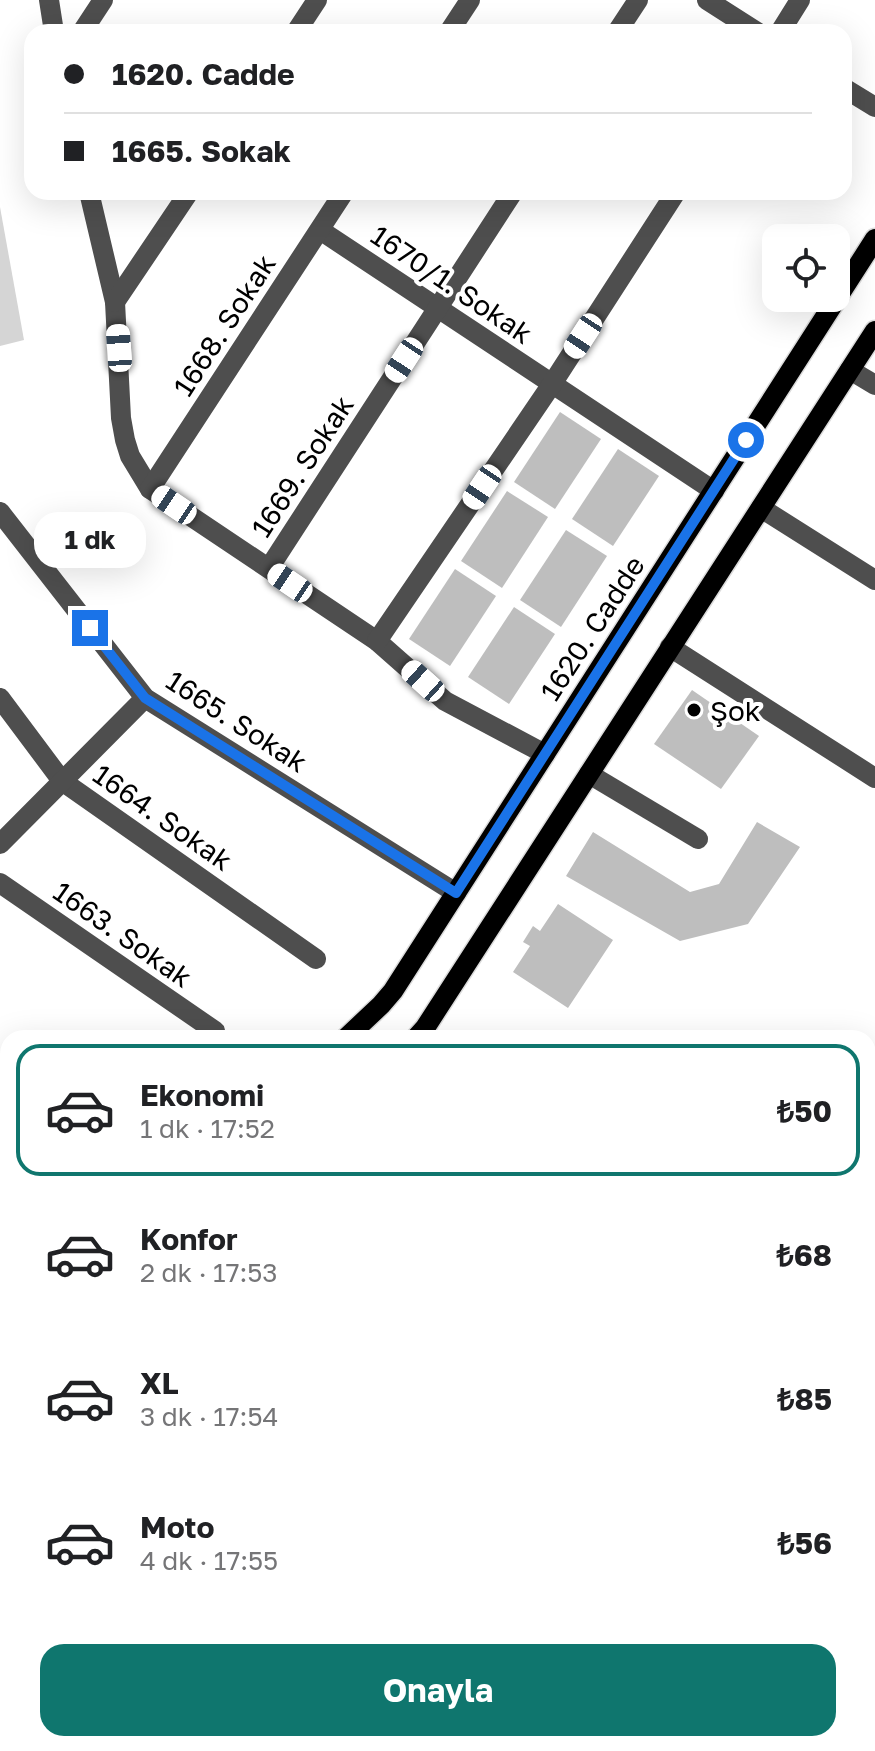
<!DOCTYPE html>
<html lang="tr">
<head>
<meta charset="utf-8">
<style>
	:root { --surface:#fff; --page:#f6f6f6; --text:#202124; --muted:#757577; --line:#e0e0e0; --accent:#0f766e }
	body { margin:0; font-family:"Golos Text",sans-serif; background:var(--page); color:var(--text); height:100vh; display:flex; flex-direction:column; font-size:30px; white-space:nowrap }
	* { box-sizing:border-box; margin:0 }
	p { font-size:26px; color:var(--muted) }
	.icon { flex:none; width:44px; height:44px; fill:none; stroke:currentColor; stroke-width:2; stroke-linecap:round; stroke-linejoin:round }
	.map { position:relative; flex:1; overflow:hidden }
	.panel { position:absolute; left:0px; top:1030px; width:876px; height:722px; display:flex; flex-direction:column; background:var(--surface); border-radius:24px 24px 0 0; box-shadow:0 8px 32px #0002 }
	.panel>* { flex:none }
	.hud { position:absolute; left:24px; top:24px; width:828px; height:176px; border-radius:24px; box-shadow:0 8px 32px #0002; display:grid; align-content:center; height:176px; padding:0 40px; background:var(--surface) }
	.controls { position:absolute; left:762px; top:224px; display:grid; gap:16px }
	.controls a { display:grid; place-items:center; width:88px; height:88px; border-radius:16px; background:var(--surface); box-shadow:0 8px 32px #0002; font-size:40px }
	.end { position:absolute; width:36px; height:36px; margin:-18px; border:10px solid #1a73e8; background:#fff; box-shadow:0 0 0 4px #fff }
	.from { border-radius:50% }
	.bubble { position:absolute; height:56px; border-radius:24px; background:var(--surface); box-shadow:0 8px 32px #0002; font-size:26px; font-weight:700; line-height:56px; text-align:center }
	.car { position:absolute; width:24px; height:48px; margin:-24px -12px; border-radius:10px; box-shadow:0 0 6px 2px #0007; background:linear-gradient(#fff 24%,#345 0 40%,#fff 0 76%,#345 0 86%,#fff 0) }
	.hud b { display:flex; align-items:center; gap:28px; height:76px; font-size:30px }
	.hud b+b { border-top:2px solid var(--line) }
	.hud i { width:20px; height:20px; background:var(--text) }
	ul { padding:14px 0 0; list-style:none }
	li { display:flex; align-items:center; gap:24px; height:132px; margin:0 16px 12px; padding:0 24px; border:4px solid transparent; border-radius:24px }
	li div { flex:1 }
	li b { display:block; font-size:30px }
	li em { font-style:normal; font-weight:700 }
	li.on { border-color:var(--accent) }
	li>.icon { width:72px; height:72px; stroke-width:1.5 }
	.action { display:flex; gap:16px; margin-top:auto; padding:16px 40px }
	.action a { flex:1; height:92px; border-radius:24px; background:var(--accent); color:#fff; font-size:32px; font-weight:700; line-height:92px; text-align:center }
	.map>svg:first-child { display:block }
	.green { fill:#d5d5d5 }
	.building { fill:#bebebe }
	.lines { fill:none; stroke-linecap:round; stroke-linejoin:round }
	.major-casing { stroke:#dbdbdb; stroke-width:23 }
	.minor { stroke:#4e4e4e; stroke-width:20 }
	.major { stroke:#000; stroke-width:20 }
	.route { stroke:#1a73e8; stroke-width:10 }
	.poi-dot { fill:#000; stroke:#fff; stroke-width:3 }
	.labels { text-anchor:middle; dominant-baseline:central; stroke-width:8; stroke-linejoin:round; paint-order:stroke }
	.street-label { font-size:28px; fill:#000; stroke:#fff }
	.poi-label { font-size:28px; fill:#000; stroke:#fff; text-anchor:start }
</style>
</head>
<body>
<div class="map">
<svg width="875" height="1751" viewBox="0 0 875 1751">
	<rect width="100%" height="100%" fill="#fff"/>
	<!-- green -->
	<path class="green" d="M0 207 24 340 0 346Z"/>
	<!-- building -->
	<g class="building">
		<path d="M560 412 601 439 555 509 514 482Z"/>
		<path d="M618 449 659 476 613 546 572 519Z"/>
		<path d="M507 491 548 517 502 588 461 561Z"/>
		<path d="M566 530 607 556 561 627 520 600Z"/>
		<path d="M455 569 496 596 450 666 409 639Z"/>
		<path d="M514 607 555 634 509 704 468 677Z"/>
		<path d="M692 690 759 736 721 789 654 744Z"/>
		<path d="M757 822 800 847 748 924 680 941 566 876 593 832 690 892 719 884Z"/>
		<path d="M558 904 613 940 568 1008 513 972 530 946 523 942 533 926 540 931Z"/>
	</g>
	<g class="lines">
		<!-- major casing -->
		<g class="major-casing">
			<g id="major">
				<path d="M346 1038 381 1005 393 991 875 239"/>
				<path d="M416 1038 425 1028 875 331"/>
				<path d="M0 1106 8 1107"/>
				<path d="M0 1151 8 1152"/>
			</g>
		</g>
		<!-- minor -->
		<g class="minor">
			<path d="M49 0 54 32"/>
			<path d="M707 0 757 32"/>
			<path d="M82 32 103 0"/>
			<path d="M296 32 317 0"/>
			<path d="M449 32 470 0"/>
			<path d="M617 32 638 0"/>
			<path d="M780 32 800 0"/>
			<path d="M844 88 875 107"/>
			<path d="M89 192 115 302 121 418 125 440 130 456 150 489 377 641 445 701 545 754"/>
			<path d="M320 230 714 491"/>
			<path d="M115 302 189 192"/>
			<path d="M850 370 875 385"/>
			<path d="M150 489 344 192"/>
			<path d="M761 508 875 580"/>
			<path d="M0 512 145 698 456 893"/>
			<path d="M269 568 513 192"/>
			<path d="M377 641 552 384 676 192"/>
			<path d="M670 647 875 778"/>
			<path d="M0 698 62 781 316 959"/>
			<path d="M589 774 698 839"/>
			<path d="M0 844 145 698"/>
			<path d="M0 883 215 1031"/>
			<path d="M868 1096H875"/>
			<path d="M0 1303H8"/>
			<path d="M0 1449H8"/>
			<path d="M868 1460 875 1461"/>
			<path d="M0 1621H8"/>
			<path d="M397 1751V1744"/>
			<path d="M563 1751 564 1744"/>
			<path d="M729 1751V1744"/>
		</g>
		<!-- major -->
		<use href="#major" class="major"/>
	</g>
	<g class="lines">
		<!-- route -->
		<path class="route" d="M90 628 145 698 456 893 746 440"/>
	</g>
	<!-- markers -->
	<circle class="poi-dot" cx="694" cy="710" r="8"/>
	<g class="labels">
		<!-- street labels -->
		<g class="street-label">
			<text transform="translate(452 284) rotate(34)">1670/1. Sokak</text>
			<text transform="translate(224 325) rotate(-57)">1668. Sokak</text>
			<text transform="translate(302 466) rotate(-57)">1669. Sokak</text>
			<text transform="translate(592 628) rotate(-57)">1620. Cadde</text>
			<text transform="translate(237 721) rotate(33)">1665. Sokak</text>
			<text transform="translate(163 817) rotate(35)">1664. Sokak</text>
			<text transform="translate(123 934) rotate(35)">1663. Sokak</text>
		</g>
		<!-- poi labels -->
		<g class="poi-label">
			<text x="710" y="710">Şok</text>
		</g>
	</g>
</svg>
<div class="controls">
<a><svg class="icon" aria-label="locate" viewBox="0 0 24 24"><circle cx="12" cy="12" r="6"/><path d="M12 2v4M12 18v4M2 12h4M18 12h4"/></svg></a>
</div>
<i class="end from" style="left:746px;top:440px"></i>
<i class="end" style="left:90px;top:628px"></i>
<div class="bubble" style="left:34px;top:512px;width:112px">1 dk</div>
<i class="car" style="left:583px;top:336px;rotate:213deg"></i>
<i class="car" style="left:119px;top:348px;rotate:356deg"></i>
<i class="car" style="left:404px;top:360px;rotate:213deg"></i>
<i class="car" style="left:482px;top:487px;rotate:214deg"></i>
<i class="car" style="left:174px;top:505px;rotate:304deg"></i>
<i class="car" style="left:290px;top:583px;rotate:304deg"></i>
<i class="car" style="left:423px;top:681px;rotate:312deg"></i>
<div class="hud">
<b><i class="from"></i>1620. Cadde</b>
<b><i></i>1665. Sokak</b>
</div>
<section class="panel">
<ul>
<li class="on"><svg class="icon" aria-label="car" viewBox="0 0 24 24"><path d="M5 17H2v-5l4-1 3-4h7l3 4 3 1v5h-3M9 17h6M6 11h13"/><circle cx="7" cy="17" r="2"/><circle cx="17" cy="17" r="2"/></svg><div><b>Ekonomi</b><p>1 dk · 17:52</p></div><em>₺50</em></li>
<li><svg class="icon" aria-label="car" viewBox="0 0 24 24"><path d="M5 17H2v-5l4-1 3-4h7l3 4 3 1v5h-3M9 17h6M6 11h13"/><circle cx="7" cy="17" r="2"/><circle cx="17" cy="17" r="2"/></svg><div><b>Konfor</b><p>2 dk · 17:53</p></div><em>₺68</em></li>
<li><svg class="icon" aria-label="car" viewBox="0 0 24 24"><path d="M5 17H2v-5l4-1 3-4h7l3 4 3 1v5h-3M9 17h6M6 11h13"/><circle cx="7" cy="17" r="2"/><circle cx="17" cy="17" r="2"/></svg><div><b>XL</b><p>3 dk · 17:54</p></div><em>₺85</em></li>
<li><svg class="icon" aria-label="car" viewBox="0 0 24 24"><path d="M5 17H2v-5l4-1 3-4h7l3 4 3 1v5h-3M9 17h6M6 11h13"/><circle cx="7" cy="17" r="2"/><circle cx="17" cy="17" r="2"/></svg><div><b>Moto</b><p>4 dk · 17:55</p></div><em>₺56</em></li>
</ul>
<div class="action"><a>Onayla</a></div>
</section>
</div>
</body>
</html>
